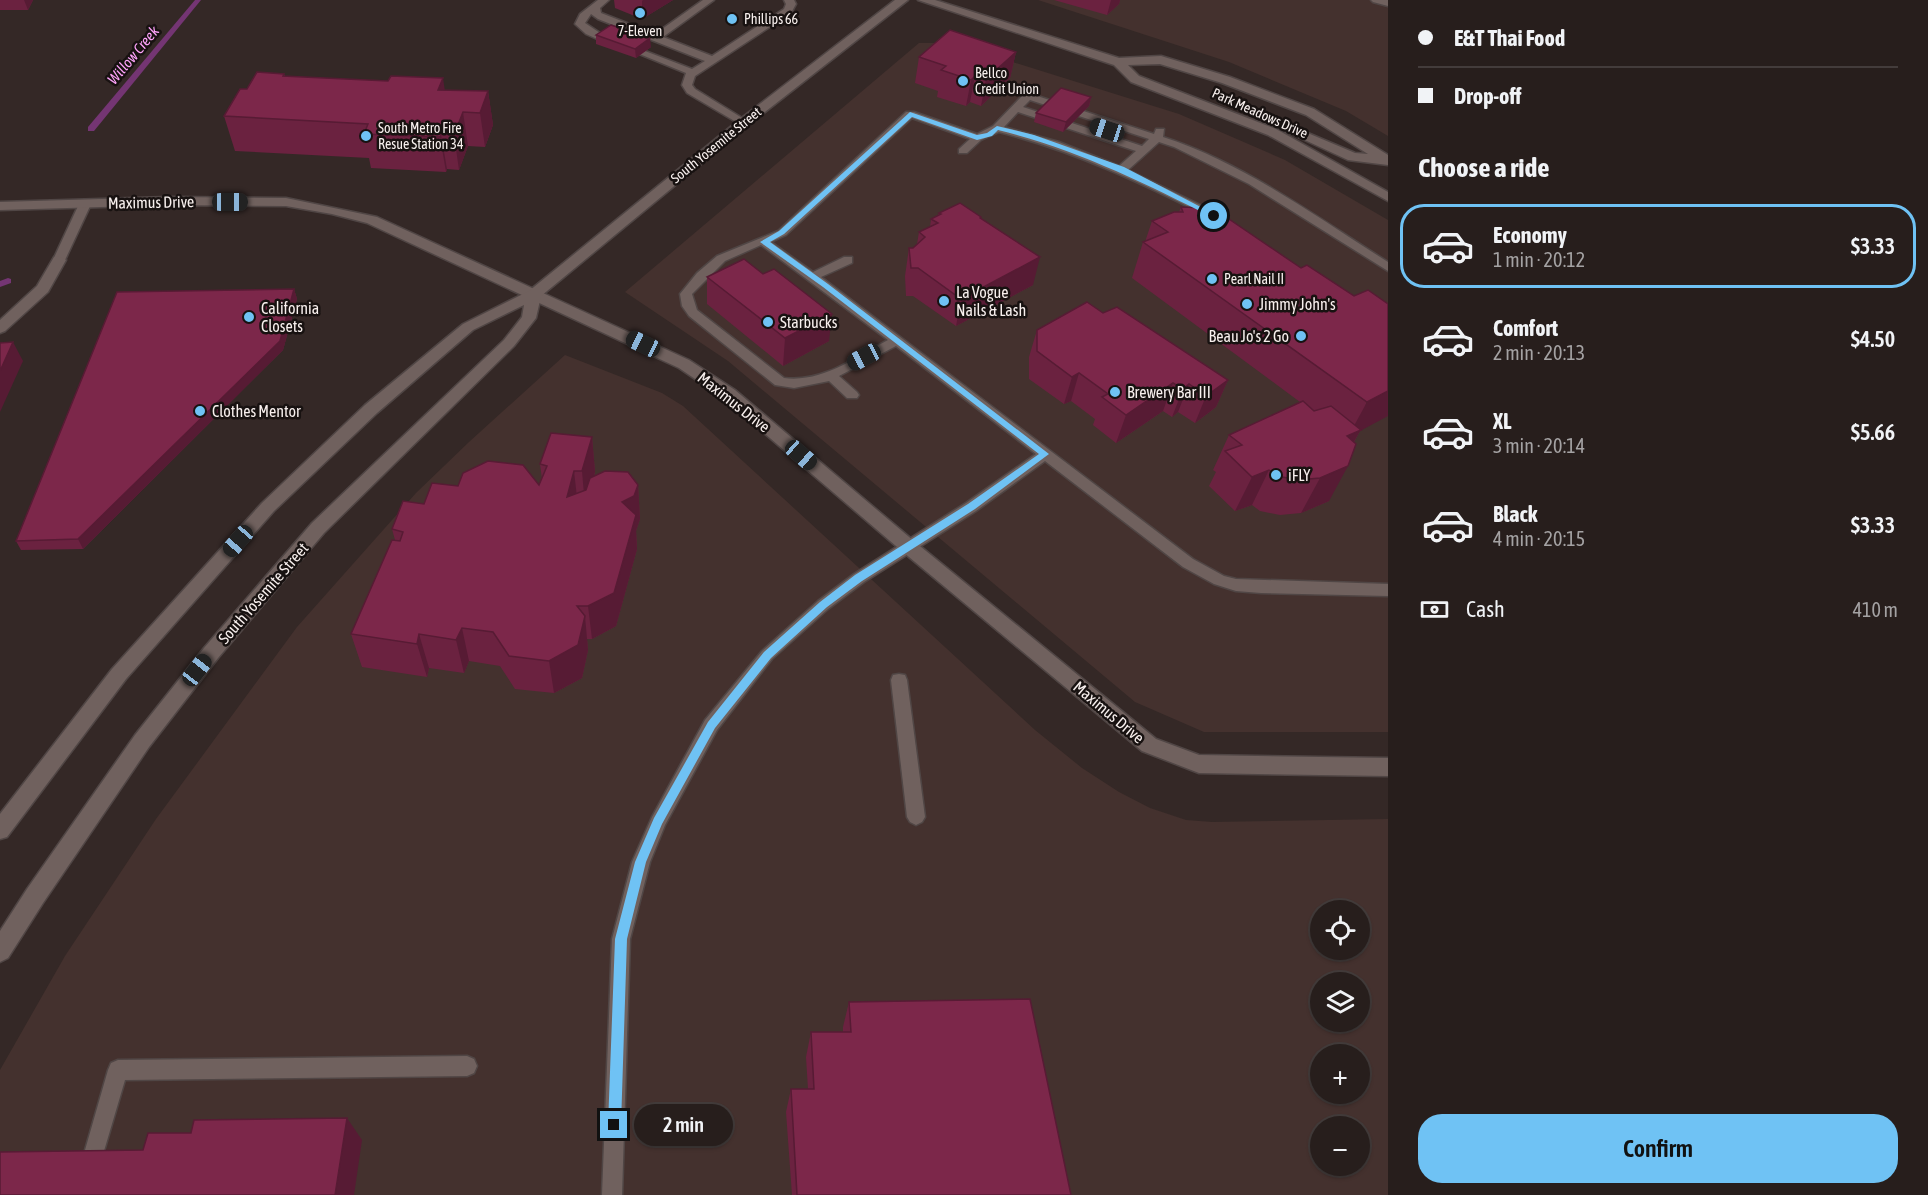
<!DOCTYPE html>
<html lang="en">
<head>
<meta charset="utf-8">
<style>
	:root { --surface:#271e1c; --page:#332b29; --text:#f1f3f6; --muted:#a4a2a3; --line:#433c3b; --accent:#6fc2f4 }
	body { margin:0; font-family:"Asap Condensed",sans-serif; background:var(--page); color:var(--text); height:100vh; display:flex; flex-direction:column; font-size:22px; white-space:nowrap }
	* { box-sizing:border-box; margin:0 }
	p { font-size:20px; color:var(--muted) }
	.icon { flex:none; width:33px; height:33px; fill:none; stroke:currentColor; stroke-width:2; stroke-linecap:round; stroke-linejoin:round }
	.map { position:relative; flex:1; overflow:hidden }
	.side { display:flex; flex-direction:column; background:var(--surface); width:540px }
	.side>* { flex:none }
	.top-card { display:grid; align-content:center; height:132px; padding:0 30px; background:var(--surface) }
	.buttons { position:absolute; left:1310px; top:900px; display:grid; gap:12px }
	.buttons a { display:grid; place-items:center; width:60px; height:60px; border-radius:50%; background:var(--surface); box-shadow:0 2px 4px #0004,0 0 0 2px var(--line); font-size:30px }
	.end { position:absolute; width:27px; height:27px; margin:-14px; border:8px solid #6fc2f4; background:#111; box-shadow:0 0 0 3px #111 }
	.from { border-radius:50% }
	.bubble { position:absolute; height:42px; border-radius:21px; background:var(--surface); box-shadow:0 2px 4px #0004,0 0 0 2px var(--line); font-size:20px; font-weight:600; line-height:42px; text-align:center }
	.car { position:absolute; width:18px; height:36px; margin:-18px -9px; border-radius:8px; box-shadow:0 0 4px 2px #0007; background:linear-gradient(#222 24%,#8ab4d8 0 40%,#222 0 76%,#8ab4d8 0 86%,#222 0) }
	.top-card b { display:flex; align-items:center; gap:21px; height:57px; font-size:22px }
	.top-card b+b { border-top:2px solid var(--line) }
	.top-card i { width:15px; height:15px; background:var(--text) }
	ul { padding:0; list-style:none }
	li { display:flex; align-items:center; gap:18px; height:84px; margin:0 12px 9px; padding:0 18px; border:3px solid transparent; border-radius:24px }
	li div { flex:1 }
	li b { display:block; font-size:22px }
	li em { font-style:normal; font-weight:600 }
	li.on { border-color:var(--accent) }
	li>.icon { width:54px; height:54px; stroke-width:1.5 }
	h2 { padding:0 30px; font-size:27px; line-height:72px }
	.pay { display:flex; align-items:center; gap:15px; height:66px; padding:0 30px; font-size:22px }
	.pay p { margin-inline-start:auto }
	.action { display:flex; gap:12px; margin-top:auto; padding:12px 30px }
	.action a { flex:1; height:69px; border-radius:24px; background:var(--accent); color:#111; font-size:24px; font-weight:600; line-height:69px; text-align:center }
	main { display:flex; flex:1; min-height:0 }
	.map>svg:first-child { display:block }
	.built { fill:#44312e; fill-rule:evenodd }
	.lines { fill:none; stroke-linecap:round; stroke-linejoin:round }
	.stream { fill:#743573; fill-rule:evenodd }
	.lane-casing { stroke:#504645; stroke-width:3 }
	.street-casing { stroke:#504645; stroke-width:3 }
	.secondary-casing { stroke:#504645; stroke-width:3 }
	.lane { fill:#70615e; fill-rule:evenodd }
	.street { fill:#70615e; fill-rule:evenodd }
	.secondary { fill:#70615e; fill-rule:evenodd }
	.wall { fill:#6b2240 }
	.shaded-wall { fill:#571b34 }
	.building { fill:#7c274a; stroke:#571b34; stroke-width:1.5 }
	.route { fill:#6fc2f4 }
	.poi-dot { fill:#6fc2f4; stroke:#181211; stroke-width:2 }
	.labels { text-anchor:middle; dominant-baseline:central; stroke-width:5; stroke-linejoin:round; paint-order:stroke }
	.far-poi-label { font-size:14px; fill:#f8f0ee; stroke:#181211; text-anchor:start }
	.far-street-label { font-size:14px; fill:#f8f0ee; stroke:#181211 }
	.far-water-label { font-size:15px; font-style:italic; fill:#fea3fa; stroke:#181211 }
	.street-label { font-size:16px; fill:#f8f0ee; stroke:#181211 }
	.poi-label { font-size:16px; fill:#f8f0ee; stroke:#181211; text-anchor:start }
</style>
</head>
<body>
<main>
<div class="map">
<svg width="1388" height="1195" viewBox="0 0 1388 1195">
	<rect width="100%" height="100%" fill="#342826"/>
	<!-- built -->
	<g class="built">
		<path d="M1038 0H1388V136L1346 111 1229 62Z"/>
		<path d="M919 43H952L1179 114 1285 160 1388 220V732H1204L1135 702 728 361 625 292Z"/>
		<path d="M565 355 662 393 683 406 1035 730 1082 768 1119 792 1150 808 1186 820 1212 822 1388 819V1195H0V1070L65 956 156 819 297 627 416 493 469 442ZM1320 910H1359V950H1320ZM1320 982H1359V1022H1320ZM1320 1054H1359V1094H1320ZM1320 1126H1359V1166H1320Z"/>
	</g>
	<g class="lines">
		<!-- stream -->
		<g class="stream">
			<path d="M195 0H201L94 131H88V127Z"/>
			<path d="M8 278 11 279V283L0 287V281Z"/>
		</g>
		<!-- lane casing -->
		<g class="lane-casing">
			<g id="lane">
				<path d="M598 0H609L600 8 601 13 655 34 703 0H714L663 37 712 56 784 9 786 4 784 0H794L796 4 791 13 695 76 692 85 695 89 747 121 748 123 743 126 687 93 682 85 686 73 637 53 645 51 692 69 705 61 598 19 591 14 585 23 609 39 604 42 586 34 575 24 580 14Z"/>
				<path d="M1371 0H1388V6L1373 2Z"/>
				<path d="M1028 93 1154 134 1156 129H1164L1163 137C1244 163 1316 217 1388 262V271L1249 184 1174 147 1159 142 1128 170 1221 215V219H1213C1144 184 1074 151 999 132L981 140 967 153H959V149L970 139 912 118 786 235 771 242 813 272 844 257H852V263L821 277 1193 559 1224 576 1236 579 1388 584V596L1261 593 1236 591 1214 584 1183 567 1045 461 976 511 864 582 828 609 772 659 717 730 665 825 650 862 630 939 622 1195H602L612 939 632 862 652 817 705 720 762 651 818 601 854 574 966 503 1036 454 896 346 839 376 857 392 859 395 857 398H847L829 381 794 388 775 385 689 316 682 306 680 294 697 273 717 256 778 231 906 112H914L977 134 993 126 1024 94ZM1030 100 1149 139 1142 146 1023 107ZM1018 112 1136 151 1119 166 1059 142 1004 127ZM761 245 888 340C856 357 822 383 784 378L697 310 692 294 725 261Z"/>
				<path d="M85 201 91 204 65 260 59 264 55 263 53 260 79 204Z"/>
				<path d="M899 674 905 675 907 680 925 817 922 822 916 825 910 822 907 817 891 680 893 675Z"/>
				<path d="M467 1056 474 1059 477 1066 474 1073 467 1076 125 1080 96 1178 89 1181 82 1178 79 1171 108 1070 111 1063 118 1060Z"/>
			</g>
		</g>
		<!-- street casing -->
		<g class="street-casing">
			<g id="street">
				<path d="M169 197 286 198 377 217 689 360 735 390 915 542 1156 739 1199 755 1388 758V776L1199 773 1142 751 903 552 723 398 679 368 367 223 332 214 286 206 169 205 0 210V202Z"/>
				<path d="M59 256 66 260 48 292 5 331 0 333V320L37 286 54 257Z"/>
			</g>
		</g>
		<!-- secondary casing -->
		<g class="secondary-casing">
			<g id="secondary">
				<path d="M895 0H908L747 126 541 296 536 318 514 346 324 533 218 658 149 747 43 903 8 958 0 962V931L27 889 135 735 204 648 312 523 504 340 522 317 524 305 473 330 377 413 274 511 126 679 7 837 0 839V814L112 669 262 503 365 405 463 324 529 291 739 120Z"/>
				<path d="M918 0H935L1119 58 1161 56 1230 77 1314 109 1388 155V165L1348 160 1281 129 1283 126H1291L1355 153 1368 154 1306 115 1222 83 1160 64 1128 65 1139 76 1276 129 1388 192V201L1268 135 1131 82 1114 65Z"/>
			</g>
		</g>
		<!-- lane -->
		<use href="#lane" class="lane"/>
		<!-- street -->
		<use href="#street" class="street"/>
		<!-- secondary -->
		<use href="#secondary" class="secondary"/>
	</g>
	<!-- wall -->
	<g class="wall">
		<path d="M0 0H33L28 10H0Z"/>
		<path d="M614 0H673L642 19 615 8Z"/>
		<path d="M1054 0H1120L1119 4 1107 15Z"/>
		<path d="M596 35 651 47 636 58 596 44Z"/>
		<path d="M1016 52 1010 78 981 106 970 102 966 106 937 97 938 91 915 83 919 57Z"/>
		<path d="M284 74 285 76 445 90 488 91 493 125 485 147 468 146 459 170 447 169 446 172 371 168 369 158 235 151 224 116Z"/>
		<path d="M1091 97 1089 106 1063 132 1034 122 1036 113Z"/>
		<path d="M1181 207 1212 213 1301 268 1354 296 1388 304 1360 431 1354 442 1329 501 1301 513 1280 515 1260 511 1252 505 1235 511 1209 486 1216 472 1213 470 1229 435 1300 402 1132 278 1143 242H1145L1152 221 1179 212Z"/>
		<path d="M939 213 981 218 1033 285 956 326 913 296H906L905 276 909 248H913L917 244 919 232 930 227 931 219 938 215Z"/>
		<path d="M763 274 829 341 783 366 707 304V277Z"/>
		<path d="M294 289 297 299 283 350 83 549 21 550 16 541Z"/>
		<path d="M1103 313 1228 380 1216 407 1195 423 1178 412 1172 417 1163 411 1116 443 1093 425 1095 419 1071 401 1064 404 1029 379V357L1037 330Z"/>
		<path d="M592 437 595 472 594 476 638 485 640 519 636 531 637 549 616 626 592 639H587L588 650 582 678 554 693 515 689 500 666 469 661 464 673 429 668 427 677 362 667 351 634 395 540 392 529 424 504 458 486 539 485 542 479 540 464Z"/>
		<path d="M849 1002 1071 1195H792L786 1112 791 1089H808L806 1057 811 1032H843V1027Z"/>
	</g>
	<!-- shaded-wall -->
	<g class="shaded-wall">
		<path d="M24 0H33L28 10Z"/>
		<path d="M643 0H673L642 19V1Z"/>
		<path d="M1111 0H1120L1119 4 1107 15Z"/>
		<path d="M650 38 651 47 636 58 635 49Z"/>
		<path d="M1016 52 1010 78 981 106 986 79Z"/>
		<path d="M975 76 970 102 966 106 971 80Z"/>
		<path d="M443 78 448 112 438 90Z"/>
		<path d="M488 91 493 125 485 147 480 113Z"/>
		<path d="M1091 97 1089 106 1063 132 1066 122Z"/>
		<path d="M463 112 468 146 459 170 454 135Z"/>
		<path d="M441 134 447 169 446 172 440 137Z"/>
		<path d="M1040 257 1033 285 956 326 961 299Z"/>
		<path d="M294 289 297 299 283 350 83 549 78 539Z"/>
		<path d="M832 314 829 341 783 366 785 338Z"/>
		<path d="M13 342 23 361 0 412V371Z"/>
		<path d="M1079 373 1071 401 1064 404 1072 377Z"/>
		<path d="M1228 380 1216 407 1195 423 1206 396Z"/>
		<path d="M1173 383 1163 411 1116 443 1126 415Z"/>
		<path d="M1189 384 1178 412 1172 417 1183 389Z"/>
		<path d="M1388 391V416L1360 431 1341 465 1347 436 1349 435 1367 402Z"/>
		<path d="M592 437 595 472 585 506 582 471Z"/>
		<path d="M1348 466 1329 501 1301 513 1320 478Z"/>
		<path d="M1269 470 1252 505 1235 511 1252 477Z"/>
		<path d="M574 471 578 506 567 497Z"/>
		<path d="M638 485 640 519 636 531 637 549 616 626 592 639 588 606 622 502Z"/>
		<path d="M585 616 588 650 582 678 554 693 549 661Z"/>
		<path d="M462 628 469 661 464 673 456 640Z"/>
		<path d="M419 634 429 668 427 677 417 644Z"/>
		<path d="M347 1118 362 1140 354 1195H335Z"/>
	</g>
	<!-- building -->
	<g class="building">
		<path d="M611 25 650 38 635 49 596 35Z"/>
		<path d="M950 30 1016 52 986 79 975 76 971 80 941 70 946 66 919 57Z"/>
		<path d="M257 72 284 74 283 76 388 81 391 76 443 78 438 90 488 91 480 113 463 112 454 135 441 134 440 137 364 134 368 124 224 116 240 89H247Z"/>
		<path d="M1061 88 1091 97 1066 122 1036 113Z"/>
		<path d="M960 203 981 217 980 218 1040 257 961 299 918 268H911L909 248H913L925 237 919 232 938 223 931 219 941 214 939 213Z"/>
		<path d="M1181 207 1210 208 1212 213H1220L1301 268 1307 265 1354 296 1368 290 1388 304V391L1367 402 1143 242 1168 232 1152 221 1174 212H1183Z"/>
		<path d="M744 259 763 274 774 269 832 314 785 338 707 277Z"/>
		<path d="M294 289 280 341 78 539 16 541 117 292Z"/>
		<path d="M1087 302 1103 313 1117 307 1228 380 1206 396 1189 384 1183 389 1173 383 1126 415 1102 397 1108 394 1079 373 1072 377 1037 351V330Z"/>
		<path d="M13 342 0 371V343Z"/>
		<path d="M1303 401 1314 411 1331 406 1361 430 1347 436 1356 444 1348 466 1320 478 1298 480 1277 476 1269 470 1252 477 1225 451 1242 445 1229 435Z"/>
		<path d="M551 433 592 437 582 471H574L567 497 586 490 590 478 605 471 628 472 638 485 634 496 622 502 636 515 614 593 588 606H577L585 616 578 645 549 661 509 656 493 632 462 628 456 640 419 634 417 644 351 634 392 540 400 541 403 532 392 529 403 501 424 504 432 483 458 486 463 473 488 461 523 465 539 485 547 466 540 464Z"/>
		<path d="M1030 999 1071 1195H797L791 1089H814L811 1032H851L849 1002Z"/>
		<path d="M347 1118 335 1195H0V1152L143 1150 148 1133H191L194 1120Z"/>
	</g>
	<!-- route -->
	<path class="route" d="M910 112 977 135 987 133 997 126 1034 135 1124 167 1218 216 1212 217C1142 182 1076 149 998 130L992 136 977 140 912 117 784 234 770 242 828 284 1049 454 975 509 862 581 827 607 771 658 715 728 662 824 646 862 627 939 621 1125 619 1130 614 1132 610 1130 608 1125 615 939 635 862 654 818 708 722 764 652 820 602 855 575 968 504 1039 454 823 287 760 242 779 231Z"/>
	<!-- markers -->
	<g class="poi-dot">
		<circle cx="640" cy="13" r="6"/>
		<circle cx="732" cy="19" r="6"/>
		<circle cx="963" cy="81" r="6"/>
		<circle cx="366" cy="136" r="6"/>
		<circle cx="1212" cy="279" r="6"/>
		<circle cx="944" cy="301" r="6"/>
		<circle cx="1247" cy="304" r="6"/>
		<circle cx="249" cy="317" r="6"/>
		<circle cx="768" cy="322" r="6"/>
		<circle cx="1301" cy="336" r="6"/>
		<circle cx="1115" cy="392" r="6"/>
		<circle cx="200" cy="411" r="6"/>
		<circle cx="1276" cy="475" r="6"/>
	</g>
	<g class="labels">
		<!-- far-poi labels -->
		<g class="far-poi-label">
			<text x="744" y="19">Phillips 66</text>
			<text x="640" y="31" text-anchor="middle">7-Eleven</text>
			<text x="975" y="73">Bellco<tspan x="975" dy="16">Credit Union</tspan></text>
			<text x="378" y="128">South Metro Fire<tspan x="378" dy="16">Resue Station 34</tspan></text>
			<text x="1224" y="279">Pearl Nail II</text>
		</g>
		<!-- far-street labels -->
		<g class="far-street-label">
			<text transform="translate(1260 113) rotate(24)">Park Meadows Drive</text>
			<text transform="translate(716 145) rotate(-39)">South Yosemite Street</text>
		</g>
		<!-- far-water labels -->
		<g class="far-water-label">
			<text transform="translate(133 55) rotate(-50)">Willow Creek</text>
		</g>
		<!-- street labels -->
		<g class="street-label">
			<text transform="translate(151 202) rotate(-1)">Maximus Drive</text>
			<text transform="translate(734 402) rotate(38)">Maximus Drive</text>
			<text transform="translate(263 593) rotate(-49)">South Yosemite Street</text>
			<text transform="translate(1109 712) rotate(40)">Maximus Drive</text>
		</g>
		<!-- poi labels -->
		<g class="poi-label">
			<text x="956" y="292">La Vogue<tspan x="956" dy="18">Nails &amp; Lash</tspan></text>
			<text x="1259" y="304">Jimmy John's</text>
			<text x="261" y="308">California<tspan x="261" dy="18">Closets</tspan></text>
			<text x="780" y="322">Starbucks</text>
			<text x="1289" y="336" text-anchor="end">Beau Jo's 2 Go</text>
			<text x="1127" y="392">Brewery Bar III</text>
			<text x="212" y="411">Clothes Mentor</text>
			<text x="1288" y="475">iFLY</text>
		</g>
	</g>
</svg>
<div class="buttons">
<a><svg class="icon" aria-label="locate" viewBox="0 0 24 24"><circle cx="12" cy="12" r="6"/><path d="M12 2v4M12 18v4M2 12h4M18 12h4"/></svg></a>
<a><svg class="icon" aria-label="layers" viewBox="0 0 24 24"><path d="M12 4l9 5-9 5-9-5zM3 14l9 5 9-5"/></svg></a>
<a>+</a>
<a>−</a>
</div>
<i class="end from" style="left:1214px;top:216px"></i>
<i class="end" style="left:614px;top:1125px"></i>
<div class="bubble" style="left:634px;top:1104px;width:99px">2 min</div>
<i class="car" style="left:1107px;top:130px;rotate:288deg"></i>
<i class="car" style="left:230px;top:202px;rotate:90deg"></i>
<i class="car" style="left:643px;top:344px;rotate:295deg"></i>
<i class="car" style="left:864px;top:357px;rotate:242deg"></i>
<i class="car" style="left:801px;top:455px;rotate:131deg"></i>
<i class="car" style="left:238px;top:541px;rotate:221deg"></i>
<i class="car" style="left:197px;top:670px;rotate:38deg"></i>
</div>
<section class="side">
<div class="top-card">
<b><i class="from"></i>E&amp;T Thai Food</b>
<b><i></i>Drop-off</b>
</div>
<h2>Choose a ride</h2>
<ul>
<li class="on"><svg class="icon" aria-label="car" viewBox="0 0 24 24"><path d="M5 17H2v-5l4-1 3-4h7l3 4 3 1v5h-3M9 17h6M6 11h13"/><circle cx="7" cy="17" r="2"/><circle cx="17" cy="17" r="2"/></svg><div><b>Economy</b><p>1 min · 20:12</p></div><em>$3.33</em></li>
<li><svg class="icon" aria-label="car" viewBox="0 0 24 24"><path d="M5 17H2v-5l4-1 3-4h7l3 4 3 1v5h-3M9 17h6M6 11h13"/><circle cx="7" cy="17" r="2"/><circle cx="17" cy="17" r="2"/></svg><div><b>Comfort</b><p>2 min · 20:13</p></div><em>$4.50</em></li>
<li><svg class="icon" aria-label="car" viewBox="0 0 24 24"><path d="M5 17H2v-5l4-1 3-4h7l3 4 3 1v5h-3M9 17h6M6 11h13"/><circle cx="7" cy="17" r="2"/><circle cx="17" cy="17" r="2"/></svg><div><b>XL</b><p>3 min · 20:14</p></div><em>$5.66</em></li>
<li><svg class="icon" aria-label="car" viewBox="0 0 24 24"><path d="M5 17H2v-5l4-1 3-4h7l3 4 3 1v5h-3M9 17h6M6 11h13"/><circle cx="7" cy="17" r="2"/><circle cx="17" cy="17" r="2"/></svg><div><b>Black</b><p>4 min · 20:15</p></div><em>$3.33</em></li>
</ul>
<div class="pay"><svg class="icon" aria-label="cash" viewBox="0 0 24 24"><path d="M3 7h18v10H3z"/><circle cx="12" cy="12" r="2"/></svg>Cash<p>410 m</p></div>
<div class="action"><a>Confirm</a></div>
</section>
</main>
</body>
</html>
